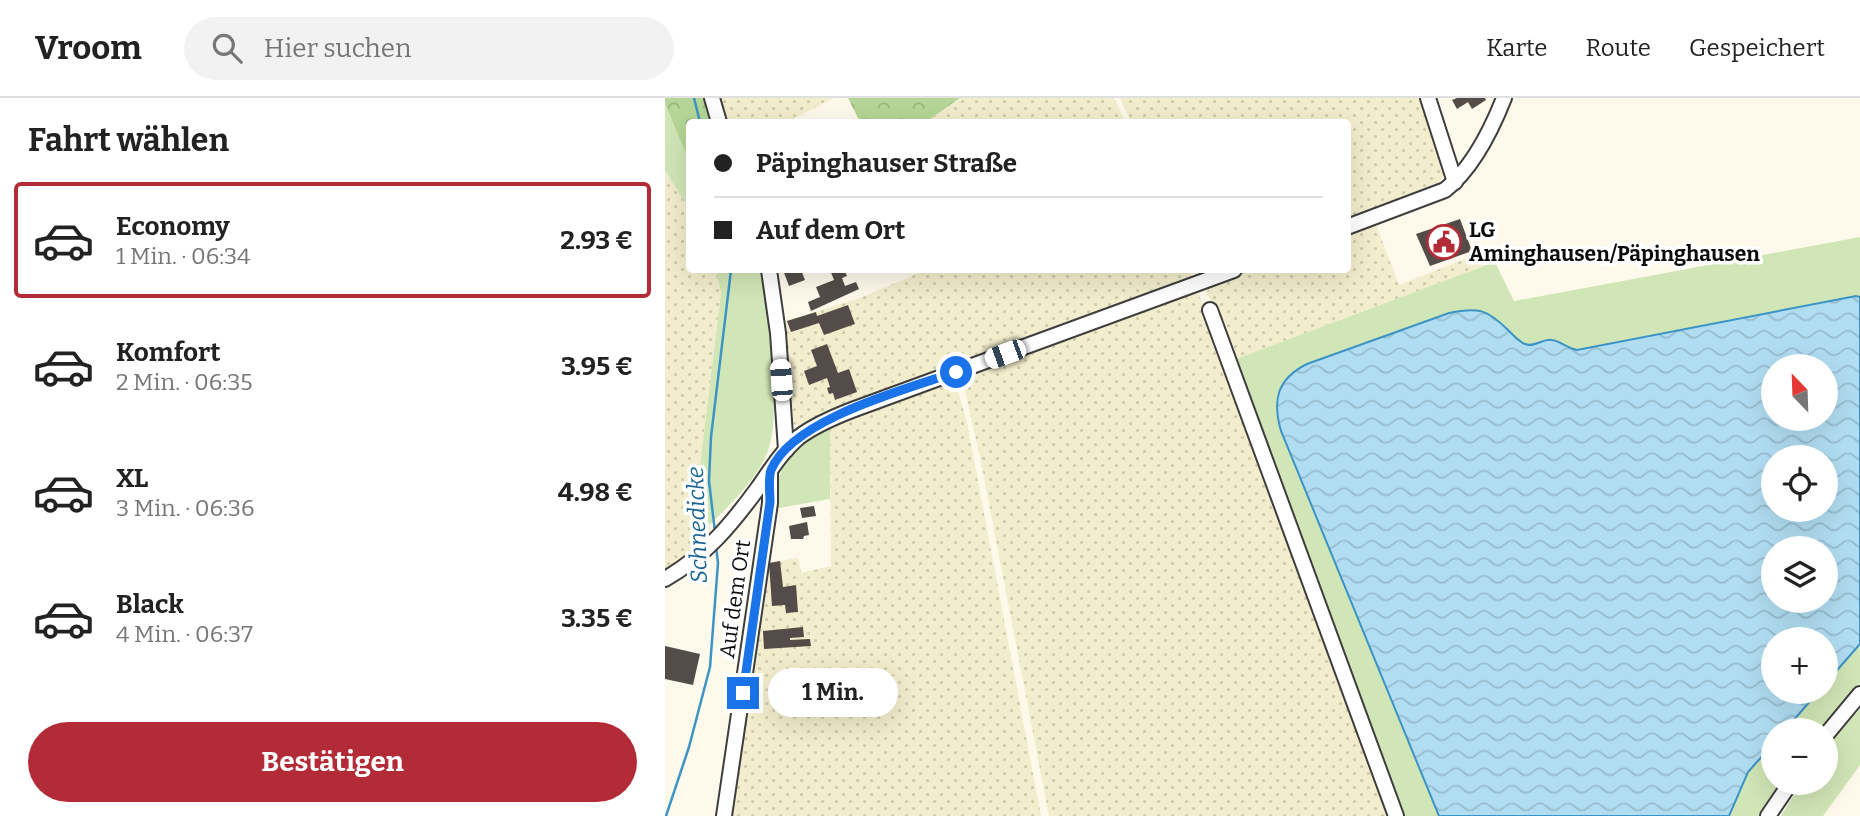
<!DOCTYPE html>
<html lang="de">
<head>
<meta charset="utf-8">
<style>
	:root { --surface:#fff; --page:#f2f2f2; --text:#222; --muted:#767676; --line:#e0e0e0; --accent:#b32b37 }
	body { margin:0; font-family:Bitter,serif; background:var(--page); color:var(--text); height:100vh; display:flex; flex-direction:column; font-size:26px; white-space:nowrap }
	* { box-sizing:border-box; margin:0 }
	p { font-size:23px; color:var(--muted) }
	.icon { flex:none; width:38px; height:38px; fill:none; stroke:currentColor; stroke-width:2; stroke-linecap:round; stroke-linejoin:round }
	.map { position:relative; flex:1; overflow:hidden }
	.side { display:flex; flex-direction:column; background:var(--surface); width:665px }
	.side>* { flex:none }
	.banner { position:absolute; left:21px; top:21px; width:665px; height:154px; border-radius:7px; box-shadow:0 7px 28px #0002; display:grid; align-content:center; height:154px; padding:0 28px; background:var(--surface) }
	.needle { width:46px; rotate:337deg }
	.buttons { position:absolute; left:1096px; top:256px; display:grid; gap:14px }
	.buttons a { display:grid; place-items:center; width:77px; height:77px; border-radius:50%; background:var(--surface); box-shadow:0 7px 28px #0002; font-size:35px }
	.end { position:absolute; width:32px; height:32px; margin:-16px; border:9px solid #1a73e8; background:#fff; box-shadow:0 0 0 4px #fff }
	.from { border-radius:50% }
	.bubble { position:absolute; height:49px; border-radius:24px; background:var(--surface); box-shadow:0 7px 28px #0002; font-size:23px; font-weight:700; line-height:49px; text-align:center }
	.car { position:absolute; width:21px; height:42px; margin:-21px -10px; border-radius:9px; box-shadow:0 0 5px 2px #0007; background:linear-gradient(#fff 24%,#345 0 40%,#fff 0 76%,#345 0 86%,#fff 0) }
	.banner b { display:flex; align-items:center; gap:24px; height:66px; font-size:26px }
	.banner b+b { border-top:2px solid var(--line) }
	.banner i { width:18px; height:18px; background:var(--text) }
	ul { padding:0; list-style:none }
	li { display:flex; align-items:center; gap:21px; height:116px; margin:0 14px 10px; padding:0 14px; border:4px solid transparent; border-radius:7px }
	li div { flex:1 }
	li b { display:block; font-size:26px }
	li em { font-style:normal; font-weight:700 }
	li.current { border-color:var(--accent) }
	li>.icon { width:63px; height:63px; stroke-width:1.5 }
	h2 { padding:0 28px; font-size:32px; line-height:84px }
	.cta { display:flex; gap:14px; margin-top:auto; padding:14px 28px }
	.cta a { flex:1; height:80px; border-radius:42px; background:var(--accent); color:#fff; font-size:28px; font-weight:700; line-height:80px; text-align:center }
	header { display:flex; align-items:center; gap:42px; box-sizing:border-box; height:98px; padding:0 35px; background:var(--surface); border-bottom:2px solid var(--line) }
	header strong { font-size:33px }
	nav { display:flex; gap:38px; margin-inline-start:auto; font-size:24px }
	.search { width:490px; height:63px; background:var(--page); display:flex; align-items:center; gap:18px; box-sizing:border-box; padding:0 24px; border-radius:38px; color:var(--muted); font-size:26px }
	main { display:flex; flex:1; min-height:0 }
	.map>svg:first-child { display:block }
	.farmland { fill:url(#farmland-dots) }
	.grass { fill:#d1e6b6 }
	.forest { fill:url(#forest-crowns) }
	.water { fill:url(#water-waves); stroke:#3c94c6; stroke-width:2; fill-rule:evenodd }
	.lines { fill:none; stroke-linecap:round; stroke-linejoin:round }
	.stream { stroke:#3c94c6; stroke-width:2.5 }
	.building { fill:#534c48 }
	.minor-casing { stroke:#3e3e3e; stroke-width:18 }
	.minor { stroke:#fff; stroke-width:14 }
	.route { stroke:#1a73e8; stroke-width:9 }
	.labels { text-anchor:middle; dominant-baseline:central; stroke-width:7; stroke-linejoin:round; paint-order:stroke }
	.poi-label { font-size:21px; font-weight:bold; fill:#0b0b0b; stroke:#fff; text-anchor:start }
	.street-label { font-size:21px; fill:#0b0b0b; stroke:#fff }
	.water-label { font-size:23px; font-style:italic; fill:#1c6595; stroke:#fff }
</style>
</head>
<body>
<header>
<strong>Vroom</strong>
<div class="search"><svg class="icon" aria-label="search" viewBox="0 0 24 24"><circle cx="10" cy="10" r="6"/><path d="M15 15l6 6"/></svg>Hier suchen</div>
<nav><a>Karte</a><a>Route</a><a>Gespeichert</a></nav>
</header>
<main>
<section class="side">
<h2>Fahrt wählen</h2>
<ul>
<li class="current"><svg class="icon" aria-label="car" viewBox="0 0 24 24"><path d="M5 17H2v-5l4-1 3-4h7l3 4 3 1v5h-3M9 17h6M6 11h13"/><circle cx="7" cy="17" r="2"/><circle cx="17" cy="17" r="2"/></svg><div><b>Economy</b><p>1 Min. · 06:34</p></div><em>2.93 €</em></li>
<li><svg class="icon" aria-label="car" viewBox="0 0 24 24"><path d="M5 17H2v-5l4-1 3-4h7l3 4 3 1v5h-3M9 17h6M6 11h13"/><circle cx="7" cy="17" r="2"/><circle cx="17" cy="17" r="2"/></svg><div><b>Komfort</b><p>2 Min. · 06:35</p></div><em>3.95 €</em></li>
<li><svg class="icon" aria-label="car" viewBox="0 0 24 24"><path d="M5 17H2v-5l4-1 3-4h7l3 4 3 1v5h-3M9 17h6M6 11h13"/><circle cx="7" cy="17" r="2"/><circle cx="17" cy="17" r="2"/></svg><div><b>XL</b><p>3 Min. · 06:36</p></div><em>4.98 €</em></li>
<li><svg class="icon" aria-label="car" viewBox="0 0 24 24"><path d="M5 17H2v-5l4-1 3-4h7l3 4 3 1v5h-3M9 17h6M6 11h13"/><circle cx="7" cy="17" r="2"/><circle cx="17" cy="17" r="2"/></svg><div><b>Black</b><p>4 Min. · 06:37</p></div><em>3.35 €</em></li>
</ul>
<div class="cta"><a>Bestätigen</a></div>
</section>
<div class="map">
<svg width="1195" height="718" viewBox="0 0 1195 718">
	<defs>
		<pattern id="farmland-dots" width="8" height="8" patternUnits="userSpaceOnUse" patternTransform="scale(1.75)"><rect width="8" height="8" fill="#f2edcc"/><path d="M2 2h.1M6 6h.1" fill="none" stroke="#cecaae" stroke-width="1.8" stroke-linecap="round"/></pattern>
		<pattern id="forest-crowns" width="20" height="18" patternUnits="userSpaceOnUse" patternTransform="scale(1.75)"><rect width="20" height="18" fill="#b5d696"/><path d="M2 6a3 3 0 1 1 6 0M12 15a3 3 0 1 1 6 0" fill="none" stroke="#9ab680"/></pattern>
		<pattern id="water-waves" width="16" height="10" patternUnits="userSpaceOnUse" patternTransform="scale(1.75)"><rect width="16" height="10" fill="#b1ddf2"/><path d="M0 5q4-4 8 0t8 0" fill="none" stroke="#97bcce"/></pattern>
	</defs>
	<rect width="100%" height="100%" fill="#fef9ea"/>
	<!-- farmland -->
	<g class="farmland">
		<path d="M53 0H169L122 24H60Z"/>
		<path d="M296 0H449L460 24H261Z"/>
		<path d="M455 0H757L781 74 773 85 683 120 682 24H466Z"/>
		<path d="M0 73 24 110V172H51L56 195 34 375 36 397 39 415 45 427 46 439 23 460 0 473Z"/>
		<path d="M710 124 734 187 825 151 830 164 568 262 542 194 544 186 583 172H682L683 135Z"/>
		<path d="M261 172H524L527 178 225 289 133 327 125 326 117 224 195 200Z"/>
		<path d="M523 192 534 197 725 718H384L316 364 296 275Z"/>
		<path d="M289 278 302 325 376 718H62L98 466 133 460 136 475 166 468 165 326Z"/>
	</g>
	<!-- grass -->
	<g class="grass">
		<path d="M0 6 24 63V110L0 73Z"/>
		<path d="M1195 139V199L1191 198 912 252C902 250 895 243 887 242 878 240 870 250 860 246 854 244 848 237 843 232 822 211 813 209 784 215L631 271 612 297 611 315 616 333 774 718H736L568 262 830 164 849 203Z"/>
		<path d="M51 172H97C102 218 120 320 100 360 88 385 64 407 45 427L39 415 34 375 56 195Z"/>
		<path d="M165 326V401L108 411C112 366 125 348 165 326Z"/>
		<path d="M1195 546V585L1156 632H1120L1154 593H1160V586Z"/>
		<path d="M1195 611V667L1158 718H1116L1137 684H1160V650Z"/>
		<path d="M1108 646V684H1117L1095 718H1064L1083 674Z"/>
	</g>
	<!-- forest -->
	<g class="forest">
		<path d="M0 0H43L50 24H24V63L0 6Z"/>
		<path d="M183 0H295L261 24H195Z"/>
	</g>
	<!-- water -->
	<path class="water" d="M1191 198 1195 199V546L1160 586V541H1108V593H1154L1120 632H1108V646L1083 674 1064 718H774L616 333C607 302 612 281 642 266L784 215C813 209 822 211 843 232 848 237 854 244 860 246 870 250 878 240 887 242 895 243 902 250 912 252ZM1108 268H1160V320H1108ZM1108 359H1160V411H1108ZM1108 450H1160V502H1108Z"/>
	<g class="lines">
		<!-- stream -->
		<g class="stream">
			<path d="M29 0 35 24"/>
			<path d="M50 434 44 383 46 339 66 172"/>
			<path d="M1 718 24 649 45 569 53 465 51 448"/>
		</g>
	</g>
	<!-- building -->
	<g class="building">
		<path d="M792 0H820L821 2 807 11 803 4 792 11 787 2Z"/>
		<path d="M795 121 807 153 765 168 751 136Z"/>
		<path d="M118 172H136L140 182 124 188Z"/>
		<path d="M165 172H179L182 178 177 180 180 188 191 184 194 191 146 213 143 204 155 199 151 189 169 182Z"/>
		<path d="M183 207 190 226 159 237 154 225 126 234 122 223 151 214 152 218Z"/>
		<path d="M162 246 173 275 184 271 192 294 170 302 168 295 164 296 162 290 165 289 162 280 144 287 139 273 152 268 146 252Z"/>
		<path d="M149 408 151 418 137 420 135 410Z"/>
		<path d="M142 424 144 437 139 438 138 441H126L124 428Z"/>
		<path d="M115 463 118 489 131 487 133 514 121 515 120 507 107 508 104 465Z"/>
		<path d="M138 529 139 539 125 540V542L145 541 146 548 99 551 98 533Z"/>
		<path d="M0 548 35 556 28 587 0 581Z"/>
	</g>
	<g class="lines">
		<!-- minor casing -->
		<g class="minor-casing">
			<g id="minor">
				<path d="M47 0 54 24"/>
				<path d="M763 0 790 84"/>
				<path d="M682 129 780 92C808 70 826 33 839 0"/>
				<path d="M104 172 113 235 121 352"/>
				<path d="M545 212 731 718"/>
				<path d="M0 481C40 458 66 427 93 390 105 373 117 353 134 339 150 327 169 319 187 312L569 172"/>
				<path d="M1160 638 1195 596"/>
				<path d="M59 718 105 405V373"/>
				<path d="M1103 718 1126 684"/>
			</g>
		</g>
		<!-- minor -->
		<use href="#minor" class="minor"/>
	</g>
	<g class="lines">
		<!-- route -->
		<path class="route" d="M78 595 105 404C105 395 103 380 106 372 127 321 242 291 291 274"/>
	</g>
	<!-- icons -->
	<defs>
		<g id="civic-ring" transform="scale(1.75)"><circle r="9.5" fill="#fff" stroke="#b32b37" stroke-width="1.5"/><path d="M-.6-6.5H3V-4.5H.6V-3L4-1V1h2V6H-6V1h2V-1L-.6-3ZM-1.2 2.5V6h2.4V2.5Z" fill="#b32b37"/></g>
	</defs>
	<g fill-rule="evenodd">
		<use href="#civic-ring" x="779" y="144"/>
	</g>
	<g class="labels">
		<!-- poi labels -->
		<g class="poi-label">
			<text x="804" y="132">LG<tspan x="804" dy="24">Aminghausen/Päpinghausen</tspan></text>
		</g>
		<!-- street labels -->
		<g class="street-label">
			<text transform="translate(70 501) rotate(-82)">Auf dem Ort</text>
		</g>
		<!-- water labels -->
		<g class="water-label">
			<text transform="translate(32 427) rotate(-92)">Schnedicke</text>
		</g>
	</g>
</svg>
<div class="buttons">
<a><svg class="needle" viewBox="-14 -14 28 28"><path d="M0-13l5 13h-10z" fill="#e53935"/><path d="M0 13l5-13h-10z" fill="#767676"/></svg></a>
<a><svg class="icon" aria-label="locate" viewBox="0 0 24 24"><circle cx="12" cy="12" r="6"/><path d="M12 2v4M12 18v4M2 12h4M18 12h4"/></svg></a>
<a><svg class="icon" aria-label="layers" viewBox="0 0 24 24"><path d="M12 4l9 5-9 5-9-5zM3 14l9 5 9-5"/></svg></a>
<a>+</a>
<a>−</a>
</div>
<i class="end from" style="left:291px;top:274px"></i>
<i class="end" style="left:78px;top:595px"></i>
<div class="bubble" style="left:103px;top:570px;width:130px">1 Min.</div>
<i class="car" style="left:340px;top:256px;rotate:250deg"></i>
<i class="car" style="left:116px;top:282px;rotate:356deg"></i>
<div class="banner">
<b><i class="from"></i>Päpinghauser Straße</b>
<b><i></i>Auf dem Ort</b>
</div>
</div>
</main>
</body>
</html>
